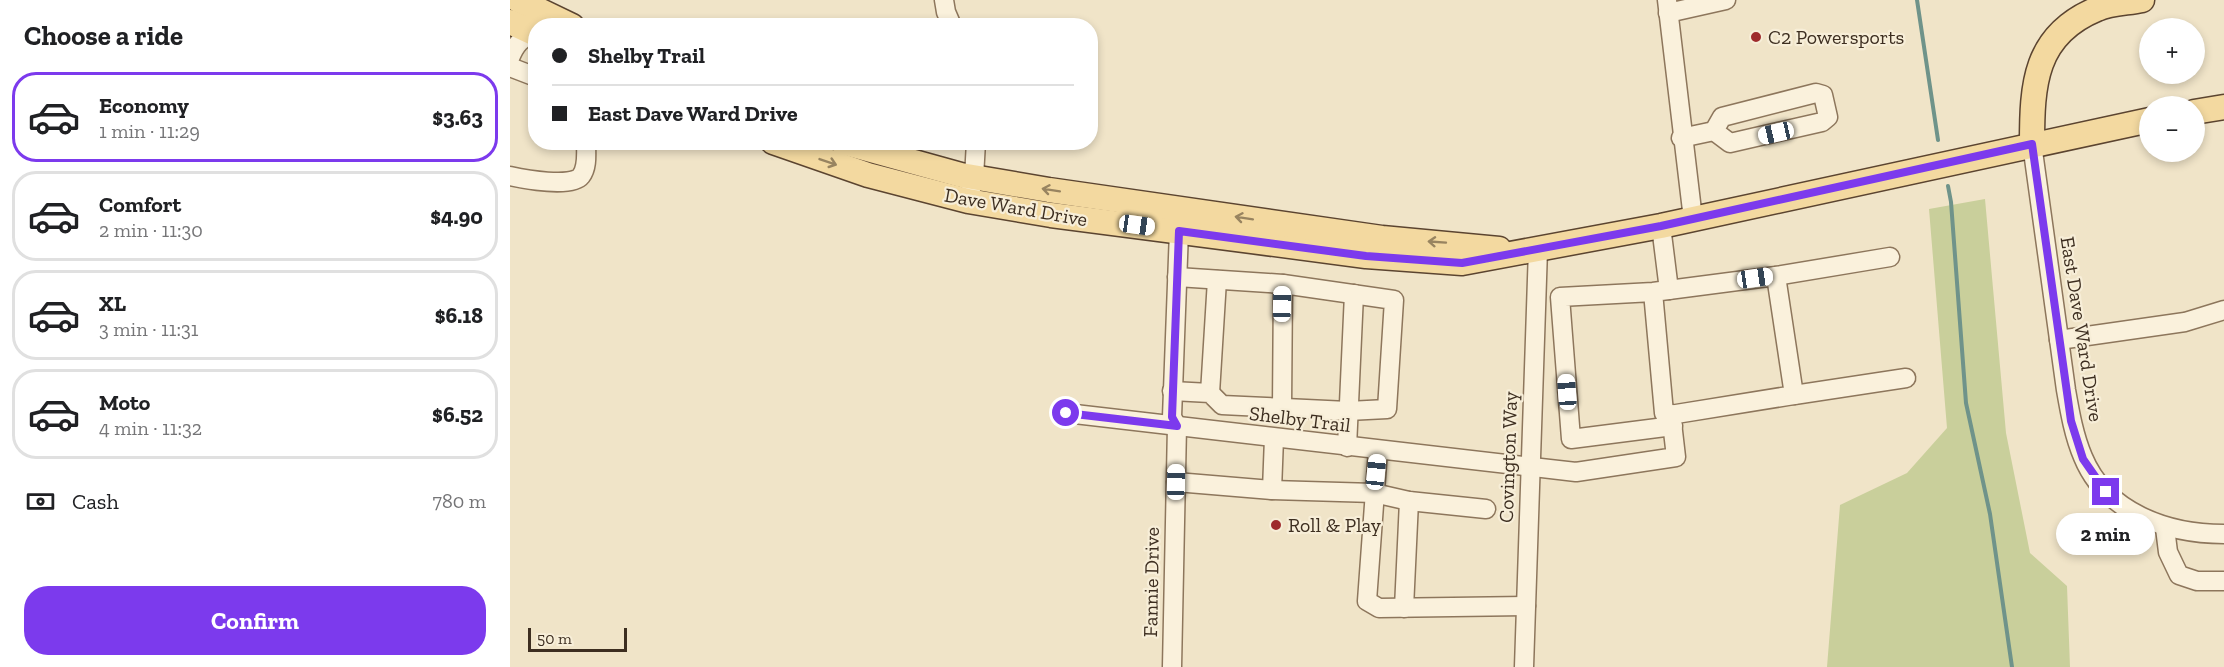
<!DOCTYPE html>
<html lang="en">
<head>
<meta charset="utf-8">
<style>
	:root { --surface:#fff; --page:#f6f6f6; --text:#202124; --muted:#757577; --line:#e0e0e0; --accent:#7c3aed }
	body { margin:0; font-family:"Zilla Slab",serif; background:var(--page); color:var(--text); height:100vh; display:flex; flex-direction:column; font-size:22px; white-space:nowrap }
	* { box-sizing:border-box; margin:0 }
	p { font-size:20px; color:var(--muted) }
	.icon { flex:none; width:33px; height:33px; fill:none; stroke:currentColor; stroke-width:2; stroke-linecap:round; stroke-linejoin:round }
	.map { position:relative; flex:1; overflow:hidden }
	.drawer { display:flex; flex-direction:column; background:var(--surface); width:510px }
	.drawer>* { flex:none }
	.guide { position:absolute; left:18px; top:18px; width:570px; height:132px; border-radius:24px; box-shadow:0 3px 9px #0003; display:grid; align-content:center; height:132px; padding:0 24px; background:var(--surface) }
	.buttons { position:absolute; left:1629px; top:18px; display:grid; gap:12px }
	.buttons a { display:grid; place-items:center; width:66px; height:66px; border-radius:50%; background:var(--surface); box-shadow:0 3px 9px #0003; font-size:30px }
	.scale { position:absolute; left:18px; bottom:15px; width:99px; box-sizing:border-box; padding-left:6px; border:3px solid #3d2e20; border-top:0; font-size:16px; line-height:21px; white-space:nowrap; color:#3d2e20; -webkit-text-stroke:4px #f7eed8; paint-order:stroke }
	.end { position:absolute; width:27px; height:27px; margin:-14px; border:8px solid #7c3aed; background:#fff; box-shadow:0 0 0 3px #fff }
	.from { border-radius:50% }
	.bubble { position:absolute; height:42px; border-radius:21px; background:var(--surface); box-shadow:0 3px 9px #0003; font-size:20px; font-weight:700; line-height:42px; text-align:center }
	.car { position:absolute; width:18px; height:36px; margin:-18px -9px; border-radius:8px; box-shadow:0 0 4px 2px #0007; background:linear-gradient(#fff 24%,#345 0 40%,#fff 0 76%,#345 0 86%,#fff 0) }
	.guide b { display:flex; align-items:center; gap:21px; height:57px; font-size:22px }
	.guide b+b { border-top:2px solid var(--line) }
	.guide i { width:15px; height:15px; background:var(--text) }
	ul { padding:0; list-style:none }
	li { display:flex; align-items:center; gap:18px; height:90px; margin:0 12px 9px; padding:0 12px; border:3px solid var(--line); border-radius:24px }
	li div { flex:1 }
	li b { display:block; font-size:22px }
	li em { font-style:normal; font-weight:700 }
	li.selected { border-color:var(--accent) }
	li>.icon { width:54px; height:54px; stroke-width:1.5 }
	h2 { padding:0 24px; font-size:27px; line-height:72px }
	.pay { display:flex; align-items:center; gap:15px; height:66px; padding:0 24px; font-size:22px }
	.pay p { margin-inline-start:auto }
	.button { display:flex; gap:12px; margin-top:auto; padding:12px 24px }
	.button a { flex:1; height:69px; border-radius:24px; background:var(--accent); color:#fff; font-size:24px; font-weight:700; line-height:69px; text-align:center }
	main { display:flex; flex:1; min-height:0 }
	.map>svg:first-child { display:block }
	.green { fill:#c9cf9b }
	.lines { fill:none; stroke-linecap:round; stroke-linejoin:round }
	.stream { stroke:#6f938a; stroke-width:4 }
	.minor-casing { stroke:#8d765c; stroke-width:21 }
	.major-casing { stroke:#5b4430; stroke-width:27 }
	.minor { stroke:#faf1dc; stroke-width:18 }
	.major { stroke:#f3d9a0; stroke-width:24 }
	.oneway { stroke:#988460 }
	.route { stroke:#7c3aed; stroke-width:8 }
	.poi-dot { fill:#9e2a2b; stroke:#f7eed8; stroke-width:2 }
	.labels { text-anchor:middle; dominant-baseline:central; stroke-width:4.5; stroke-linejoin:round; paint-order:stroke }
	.poi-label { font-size:20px; fill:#3d2e20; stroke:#f7eed8; text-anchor:start }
	.street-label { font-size:20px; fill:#3d2e20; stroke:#f7eed8 }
</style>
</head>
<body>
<main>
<section class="drawer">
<h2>Choose a ride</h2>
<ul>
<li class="selected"><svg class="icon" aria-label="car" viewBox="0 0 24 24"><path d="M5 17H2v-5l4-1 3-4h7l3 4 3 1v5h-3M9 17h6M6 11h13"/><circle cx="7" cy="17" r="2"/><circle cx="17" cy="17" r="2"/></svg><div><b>Economy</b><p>1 min · 11:29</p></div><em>$3.63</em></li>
<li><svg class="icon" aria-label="car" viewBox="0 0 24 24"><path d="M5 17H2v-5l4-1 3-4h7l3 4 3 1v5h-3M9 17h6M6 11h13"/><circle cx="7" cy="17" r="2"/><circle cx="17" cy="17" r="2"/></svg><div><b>Comfort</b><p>2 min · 11:30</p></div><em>$4.90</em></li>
<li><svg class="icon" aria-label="car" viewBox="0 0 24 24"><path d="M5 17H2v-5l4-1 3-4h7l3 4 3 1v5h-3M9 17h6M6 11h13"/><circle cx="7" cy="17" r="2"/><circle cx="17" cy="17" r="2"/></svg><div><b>XL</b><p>3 min · 11:31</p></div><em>$6.18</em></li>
<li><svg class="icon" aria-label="car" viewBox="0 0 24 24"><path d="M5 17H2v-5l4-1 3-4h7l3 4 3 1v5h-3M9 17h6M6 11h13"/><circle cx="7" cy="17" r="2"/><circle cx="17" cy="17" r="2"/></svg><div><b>Moto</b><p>4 min · 11:32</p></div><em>$6.52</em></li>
</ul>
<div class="pay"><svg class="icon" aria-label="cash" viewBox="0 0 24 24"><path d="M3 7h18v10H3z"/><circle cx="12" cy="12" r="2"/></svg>Cash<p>780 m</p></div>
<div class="button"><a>Confirm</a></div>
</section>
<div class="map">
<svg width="1714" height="667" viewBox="0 0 1714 667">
	<rect width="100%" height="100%" fill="#f0e4c8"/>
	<!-- green -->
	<path class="green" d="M1475 199 1496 433 1520 553 1557 586 1560 667H1317L1330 505 1397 473 1437 428 1419 209Z"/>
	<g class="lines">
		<!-- stream -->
		<g class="stream">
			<path d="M1407 0 1428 140"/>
			<path d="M1438 186 1441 202 1456 403 1480 514 1502 667"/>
		</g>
		<!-- minor casing -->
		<g class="minor-casing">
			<g id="minor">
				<path d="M434 0 436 12 442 26"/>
				<path d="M1157 0 1183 219"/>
				<path d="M1158 13 1216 0"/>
				<path d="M0 58C5 45 11 38 24 33"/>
				<path d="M0 67 26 77"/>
				<path d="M1171 138 1204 131 1212 117 1306 93 1313 95 1318 117 1312 122 1220 143 1204 131"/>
				<path d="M1522 144 1556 390C1560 413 1564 436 1573 457 1596 513 1658 534 1714 534"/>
				<path d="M0 176C14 179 62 188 71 176 78 167 76 153 76 142"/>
				<path d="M458 201 464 177 466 142"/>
				<path d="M1151 226 1159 290"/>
				<path d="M1266 276 1380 257"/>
				<path d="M1143 292 1154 413 1160 415 1284 395 1266 276 1143 292 1050 297 1061 439 1163 426"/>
				<path d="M1549 340 1675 322 1714 310"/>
				<path d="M662 391 700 393 712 405 838 411 877 409 884 300 773 284 667 277"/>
				<path d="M700 393 707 280"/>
				<path d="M1284 395 1396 378"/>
				<path d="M772 407 773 284"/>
				<path d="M556 413 1066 472 1166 457 1161 414"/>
				<path d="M837 447 844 294"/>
				<path d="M868 450 857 601 869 608 1016 606"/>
				<path d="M666 482 762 490 864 493 899 501 976 509"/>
				<path d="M762 490 764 438"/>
				<path d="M1655 528 1658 552 1669 575 1687 581H1714"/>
				<path d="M894 608 899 501"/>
				<path d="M662 667 667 426 662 417 669 231"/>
				<path d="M1014 667 1028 249"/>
			</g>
		</g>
		<!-- major casing -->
		<g class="major-casing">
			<g id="major">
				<path d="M8 0 62 26"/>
				<path d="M0 22 26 34"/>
				<path d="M1684 112 1714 107"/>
				<path d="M263 142 358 175 458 201 541 215 856 256 952 263 1151 226 1640 120"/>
				<path d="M332 142 451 175 539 190 872 238 989 249"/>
				<path d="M1522 144C1522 85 1524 35 1587 9 1600 3 1618 3 1632 0"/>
			</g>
		</g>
		<!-- minor -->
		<use href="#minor" class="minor"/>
		<!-- major -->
		<use href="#major" class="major"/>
	</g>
	<!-- one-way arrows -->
	<defs><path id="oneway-shaft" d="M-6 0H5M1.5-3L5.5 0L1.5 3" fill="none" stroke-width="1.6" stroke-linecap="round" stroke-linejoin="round" transform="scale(1.5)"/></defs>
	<g class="oneway">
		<use href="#oneway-shaft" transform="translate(318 162) rotate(19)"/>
		<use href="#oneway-shaft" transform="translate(541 190) rotate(-171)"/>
		<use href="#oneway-shaft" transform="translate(734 218) rotate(-171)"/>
		<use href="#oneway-shaft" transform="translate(927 242) rotate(-176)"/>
	</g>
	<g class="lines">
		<!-- route -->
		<path class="route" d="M556 413 667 426 662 417 669 231 856 256 952 263 1151 226 1522 144 1561 421 1573 459 1596 492"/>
	</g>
	<!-- markers -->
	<g class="poi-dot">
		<circle cx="1246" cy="37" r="6"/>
		<circle cx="766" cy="525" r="6"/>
	</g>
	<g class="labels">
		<!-- poi labels -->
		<g class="poi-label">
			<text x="1258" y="37">C2 Powersports</text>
			<text x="778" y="525">Roll &amp; Play</text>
		</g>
		<!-- street labels -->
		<g class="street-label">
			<text transform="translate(506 207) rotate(10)">Dave Ward Drive</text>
			<text transform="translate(1572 329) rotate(81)">East Dave Ward Drive</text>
			<text transform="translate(790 419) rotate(7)">Shelby Trail</text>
			<text transform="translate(998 457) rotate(-88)">Covington Way</text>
			<text transform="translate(641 582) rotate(-89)">Fannie Drive</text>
		</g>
	</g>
</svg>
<div class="buttons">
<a>+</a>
<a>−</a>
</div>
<div class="scale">50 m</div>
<i class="end from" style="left:556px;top:413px"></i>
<i class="end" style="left:1596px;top:492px"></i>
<div class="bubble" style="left:1546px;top:513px;width:99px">2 min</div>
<i class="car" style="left:1266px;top:133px;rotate:257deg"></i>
<i class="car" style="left:627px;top:225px;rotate:98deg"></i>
<i class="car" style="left:1245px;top:278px;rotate:82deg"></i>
<i class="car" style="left:772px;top:304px;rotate:1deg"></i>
<i class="car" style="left:1057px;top:392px;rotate:356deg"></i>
<i class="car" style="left:866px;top:472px;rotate:6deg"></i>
<i class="car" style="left:666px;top:482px;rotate:1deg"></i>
<div class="guide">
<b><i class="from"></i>Shelby Trail</b>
<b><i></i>East Dave Ward Drive</b>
</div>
</div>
</main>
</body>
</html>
